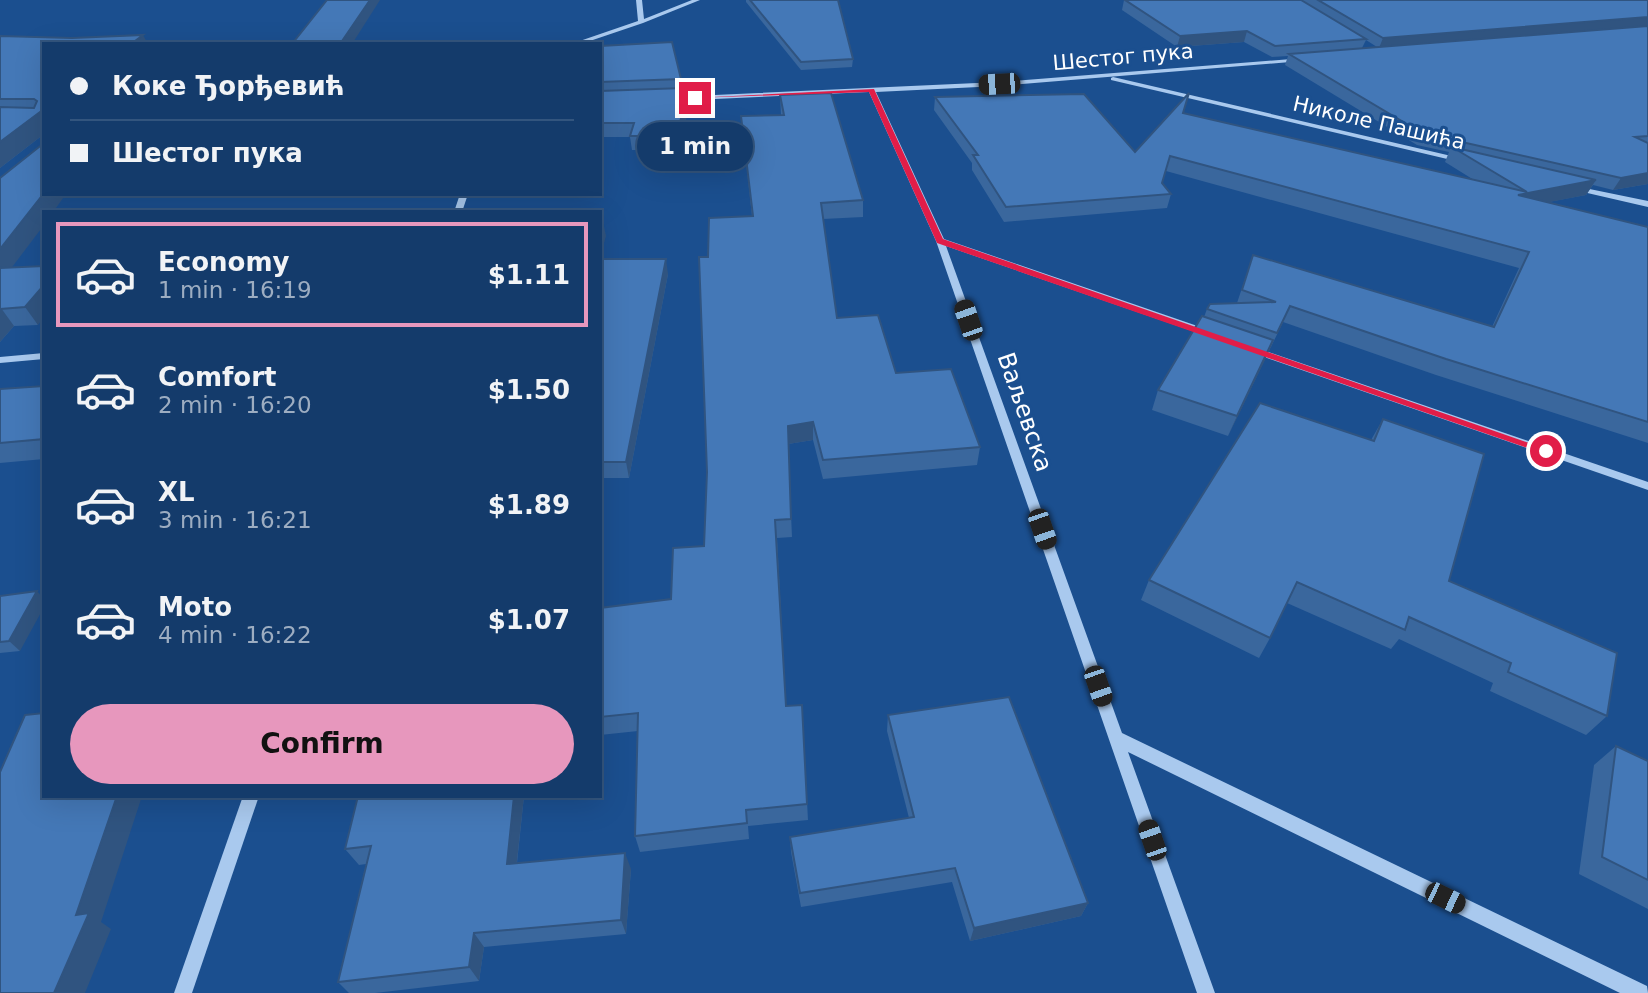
<!DOCTYPE html>
<html lang="en">
<head>
<meta charset="utf-8">
<style>
	:root { --surface:#143b6b; --page:#214673; --text:#f1f3f6; --muted:#9dadc1; --line:#33557e; --accent:#e797bd }
	body { margin:0; font-family:"DejaVu Sans",sans-serif; background:var(--page); color:var(--text); height:100vh; display:flex; flex-direction:column; font-size:26px; white-space:nowrap }
	* { box-sizing:border-box; margin:0 }
	p { font-size:23px; color:var(--muted) }
	.icon { flex:none; width:38px; height:38px; fill:none; stroke:currentColor; stroke-width:2; stroke-linecap:round; stroke-linejoin:round }
	.map { position:relative; flex:1; overflow:hidden }
	.drawer { position:absolute; left:42px; top:210px; width:560px; height:588px; display:flex; flex-direction:column; background:var(--surface); border-radius:0px; box-shadow:0 7px 28px #0002,0 0 0 2px var(--line) }
	.drawer>* { flex:none }
	.guide { position:absolute; left:42px; top:42px; width:560px; height:154px; border-radius:0px; box-shadow:0 7px 28px #0002,0 0 0 2px var(--line); display:grid; align-content:center; height:154px; padding:0 28px; background:var(--surface) }
	.end { position:absolute; width:32px; height:32px; margin:-16px; border:9px solid #e11d48; background:#fff; box-shadow:0 0 0 4px #fff }
	.from { border-radius:50% }
	.bubble { position:absolute; height:49px; border-radius:24px; background:var(--surface); box-shadow:0 7px 28px #0002,0 0 0 2px var(--line); font-size:23px; font-weight:700; line-height:49px; text-align:center }
	.car { position:absolute; width:21px; height:42px; margin:-21px -10px; border-radius:9px; box-shadow:0 0 5px 2px #0007; background:linear-gradient(#222 24%,#8ab4d8 0 40%,#222 0 76%,#8ab4d8 0 86%,#222 0) }
	.guide b { display:flex; align-items:center; gap:24px; height:66px; font-size:26px }
	.guide b+b { border-top:2px solid var(--line) }
	.guide i { width:18px; height:18px; background:var(--text) }
	ul { padding:12px 0 0; list-style:none }
	li { display:flex; align-items:center; gap:21px; height:105px; margin:0 14px 10px; padding:0 14px; border:4px solid transparent; border-radius:0px }
	li div { flex:1 }
	li b { display:block; font-size:26px }
	li em { font-style:normal; font-weight:700 }
	li.active { border-color:var(--accent) }
	li>.icon { width:63px; height:63px; stroke-width:1.5 }
	.action { display:flex; gap:14px; margin-top:auto; padding:14px 28px }
	.action a { flex:1; height:80px; border-radius:42px; background:var(--accent); color:#111; font-size:28px; font-weight:700; line-height:80px; text-align:center }
	.map>svg:first-child { display:block }
	.lines { fill:none; stroke-linecap:round; stroke-linejoin:round }
	.minor { fill:#a9c9ee; fill-rule:evenodd }
	.wall { fill:#3a679d; fill-rule:evenodd }
	.shaded-wall { fill:#305480 }
	.building { fill:#4478b7; stroke:#305480; stroke-width:2 }
	.route { fill:#e11d48 }
	.labels { text-anchor:middle; dominant-baseline:central; stroke-width:6; stroke-linejoin:round; paint-order:stroke }
	.far-street-label { font-size:21px; fill:#fff; stroke:#1b4f8f }
	.street-label { font-size:24px; fill:#fff; stroke:#1b4f8f }
</style>
</head>
<body>
<div class="map">
<svg width="1648" height="993" viewBox="0 0 1648 993">
	<rect width="100%" height="100%" fill="#1b4f8f"/>
	<g class="lines">
		<!-- minor -->
		<g class="minor">
			<path d="M636 0H642L644 19 692 0H700L643 23 581 44H571L638 21Z"/>
			<path d="M1304 58V60L1302 61 999 86 876 92 944 239 1212 331 1213 333 1212 335H1204L946 246 1122 733 1647 986 1648 993H1620L1128 752 1215 993H1197L936 241 869 92 671 101 668 99 671 97 999 82Z"/>
			<path d="M1113 77 1460 158 1464 160 1460 162 1111 80V78Z"/>
			<path d="M1570 185 1648 201V207L1570 189Z"/>
			<path d="M460 194H468L462 212H454Z"/>
			<path d="M1251 346 1648 482V490L1247 351V347Z"/>
			<path d="M44 353V359L0 363V357Z"/>
			<path d="M243 796H259L192 993H174Z"/>
		</g>
	</g>
	<!-- wall -->
	<g class="wall">
		<path d="M746 0H838L853 59 852 67 801 70 746 2Z"/>
		<path d="M1124 0H1648V184L1613 190 1593 185 1586 195 1548 202 1648 227V443L1436 375 1283 322 1228 436 1152 410 1158 390 1204 317 1207 309 1237 303 1253 255 1492 327 1519 268 1166 171 1162 183 1171 194 1167 208 1004 222 972 170V163L934 110 935 97 1135 152 1183 113 1474 180 1445 162 1449 152 1417 145 1285 65 1288 56 1272 57 1244 42 1177 47 1122 10ZM1366 40 1377 47 1362 48Z"/>
		<path d="M0 36 44 44V134L0 168Z"/>
		<path d="M600 46 681 79 682 88 686 101 687 115 678 150H632L630 137H600Z"/>
		<path d="M780 95 863 200V217L823 219 837 318 896 373 980 447 977 465 823 479 813 440 788 444 792 537 777 538 786 706 802 705 808 820 748 826 749 839 640 852 635 836 638 731 600 735V608L671 599 704 546 707 472 708 257 752 216 741 116 781 115Z"/>
		<path d="M0 178 11 268 38 325 14 326 0 342Z"/>
		<path d="M600 259 668 274 629 478H600Z"/>
		<path d="M44 386V459L0 463V389Z"/>
		<path d="M1383 419 1449 581 1607 716 1586 735 1490 691 1493 683 1399 639 1391 649 1287 603 1270 638 1259 658 1141 600 1149 580 1371 440Z"/>
		<path d="M0 596 20 651 0 653Z"/>
		<path d="M888 715 1088 903 1081 916 970 941 952 882 801 907 791 852 790 837 909 818 887 731Z"/>
		<path d="M1616 746 1648 761V909L1579 874 1594 765Z"/>
		<path d="M358 796H524L517 863 631 869 626 934 484 947 479 981 375 993H349L338 982 366 864 359 865 345 849Z"/>
	</g>
	<!-- shaded-wall -->
	<g class="shaded-wall">
		<path d="M370 0H380L352 44H340Z"/>
		<path d="M1648 17V26L1379 48 1383 38Z"/>
		<path d="M1247 31 1244 42 1177 47 1180 36Z"/>
		<path d="M143 35 148 44H131Z"/>
		<path d="M686 101 687 115 678 150 676 136Z"/>
		<path d="M44 109V134L0 168V142Z"/>
		<path d="M1648 173V184L1613 190 1621 178Z"/>
		<path d="M1596 180 1586 195 1509 210 1518 195Z"/>
		<path d="M44 193 66 194 53 212H44V225L0 283V249Z"/>
		<path d="M603 222 606 236 600 257V231Z"/>
		<path d="M666 259 668 274 629 478 626 462Z"/>
		<path d="M44 285V317L38 325 25 307Z"/>
		<path d="M1 308 14 326 0 342V309Z"/>
		<path d="M1273 340 1265 360 1228 436 1237 416Z"/>
		<path d="M813 422V440L788 444V426Z"/>
		<path d="M37 591 44 599V607L20 651 9 641Z"/>
		<path d="M117 796H142L101 922 111 929 85 993H54L76 915Z"/>
		<path d="M514 796H524L515 879 507 864Z"/>
		<path d="M625 853 631 869 626 934 621 920Z"/>
		<path d="M1088 903 1081 916 970 941 974 928Z"/>
		<path d="M474 933 484 947 479 981 469 967Z"/>
	</g>
	<!-- building -->
	<g class="building">
		<path d="M327 0H370L340 44H292Z"/>
		<path d="M750 0H838L853 59 801 62Z"/>
		<path d="M1125 0H1301L1366 39 1275 46 1247 31 1180 36Z"/>
		<path d="M1318 0H1648V17L1383 38Z"/>
		<path d="M1648 26V136L1635 137 1648 143V173L1621 178 1422 133 1289 54Z"/>
		<path d="M143 35 131 44H44V109L0 142V107L34 108 37 101 34 99H0V36L72 38Z"/>
		<path d="M672 42 681 79 600 82V46Z"/>
		<path d="M683 88 686 101 676 136H630L634 123H600V91Z"/>
		<path d="M831 93 863 200 821 203 837 318 878 315 896 373 951 369 980 447 823 460 813 422 788 426 791 519 775 520 786 706 802 705 807 804 746 810 747 823 635 836 638 713 600 717V608L671 599 673 548 704 546 707 472 699 257H708L709 218 753 216 741 116 784 115 780 95Z"/>
		<path d="M1189 93 1183 113 1527 192 1452 147 1596 180 1518 195 1648 227V422L1446 359 1290 306 1277 333 1207 309 1210 304 1276 302 1242 290 1253 255 1494 327 1529 252 1170 156 1162 183 1171 194 1006 207 973 155H978L935 97 1084 94 1135 152Z"/>
		<path d="M44 143V193L0 249V178Z"/>
		<path d="M600 259H666L626 462H600Z"/>
		<path d="M44 266V285L25 307 0 309V268Z"/>
		<path d="M1202 316 1273 340 1237 416 1158 390Z"/>
		<path d="M44 386V439L0 443V389Z"/>
		<path d="M1260 403 1374 441 1383 419 1484 454 1449 581 1617 653 1607 716 1508 672 1511 663 1409 617 1405 630 1297 582 1270 638 1149 580Z"/>
		<path d="M37 591 9 641 0 642V596Z"/>
		<path d="M1009 697 1088 903 974 928 955 868 800 893 790 837 914 817 888 715Z"/>
		<path d="M44 713V796H117L76 915 89 913 54 993H0V772L25 715Z"/>
		<path d="M1616 746 1648 761V880L1602 857Z"/>
		<path d="M358 796H514L507 864 625 853 621 920 474 933 469 967 338 982 371 846 345 849Z"/>
	</g>
	<!-- route -->
	<path class="route" d="M874 89 943 239 1552 451 1542 453 937 243 869 92 692 98Z"/>
	<g class="labels">
		<!-- far-street labels -->
		<g class="far-street-label">
			<text transform="translate(1123 57) rotate(-5)">Шестог пука</text>
			<text transform="translate(1379 123) rotate(13)">Николе Пашића</text>
		</g>
		<!-- street labels -->
		<g class="street-label">
			<text transform="translate(1025 412) rotate(71)">Ваљевска</text>
		</g>
	</g>
</svg>
<i class="end from" style="left:1546px;top:451px"></i>
<i class="end" style="left:695px;top:98px"></i>
<div class="bubble" style="left:637px;top:122px;width:116px">1 min</div>
<i class="car" style="left:999px;top:84px;rotate:267deg"></i>
<i class="car" style="left:968px;top:320px;rotate:341deg"></i>
<i class="car" style="left:1042px;top:529px;rotate:161deg"></i>
<i class="car" style="left:1098px;top:686px;rotate:161deg"></i>
<i class="car" style="left:1152px;top:840px;rotate:341deg"></i>
<i class="car" style="left:1445px;top:898px;rotate:116deg"></i>
<div class="guide">
<b><i class="from"></i>Коке Ђорђевић</b>
<b><i></i>Шестог пука</b>
</div>
<section class="drawer">
<ul>
<li class="active"><svg class="icon" aria-label="car" viewBox="0 0 24 24"><path d="M5 17H2v-5l4-1 3-4h7l3 4 3 1v5h-3M9 17h6M6 11h13"/><circle cx="7" cy="17" r="2"/><circle cx="17" cy="17" r="2"/></svg><div><b>Economy</b><p>1 min · 16:19</p></div><em>$1.11</em></li>
<li><svg class="icon" aria-label="car" viewBox="0 0 24 24"><path d="M5 17H2v-5l4-1 3-4h7l3 4 3 1v5h-3M9 17h6M6 11h13"/><circle cx="7" cy="17" r="2"/><circle cx="17" cy="17" r="2"/></svg><div><b>Comfort</b><p>2 min · 16:20</p></div><em>$1.50</em></li>
<li><svg class="icon" aria-label="car" viewBox="0 0 24 24"><path d="M5 17H2v-5l4-1 3-4h7l3 4 3 1v5h-3M9 17h6M6 11h13"/><circle cx="7" cy="17" r="2"/><circle cx="17" cy="17" r="2"/></svg><div><b>XL</b><p>3 min · 16:21</p></div><em>$1.89</em></li>
<li><svg class="icon" aria-label="car" viewBox="0 0 24 24"><path d="M5 17H2v-5l4-1 3-4h7l3 4 3 1v5h-3M9 17h6M6 11h13"/><circle cx="7" cy="17" r="2"/><circle cx="17" cy="17" r="2"/></svg><div><b>Moto</b><p>4 min · 16:22</p></div><em>$1.07</em></li>
</ul>
<div class="action"><a>Confirm</a></div>
</section>
</div>
</body>
</html>
